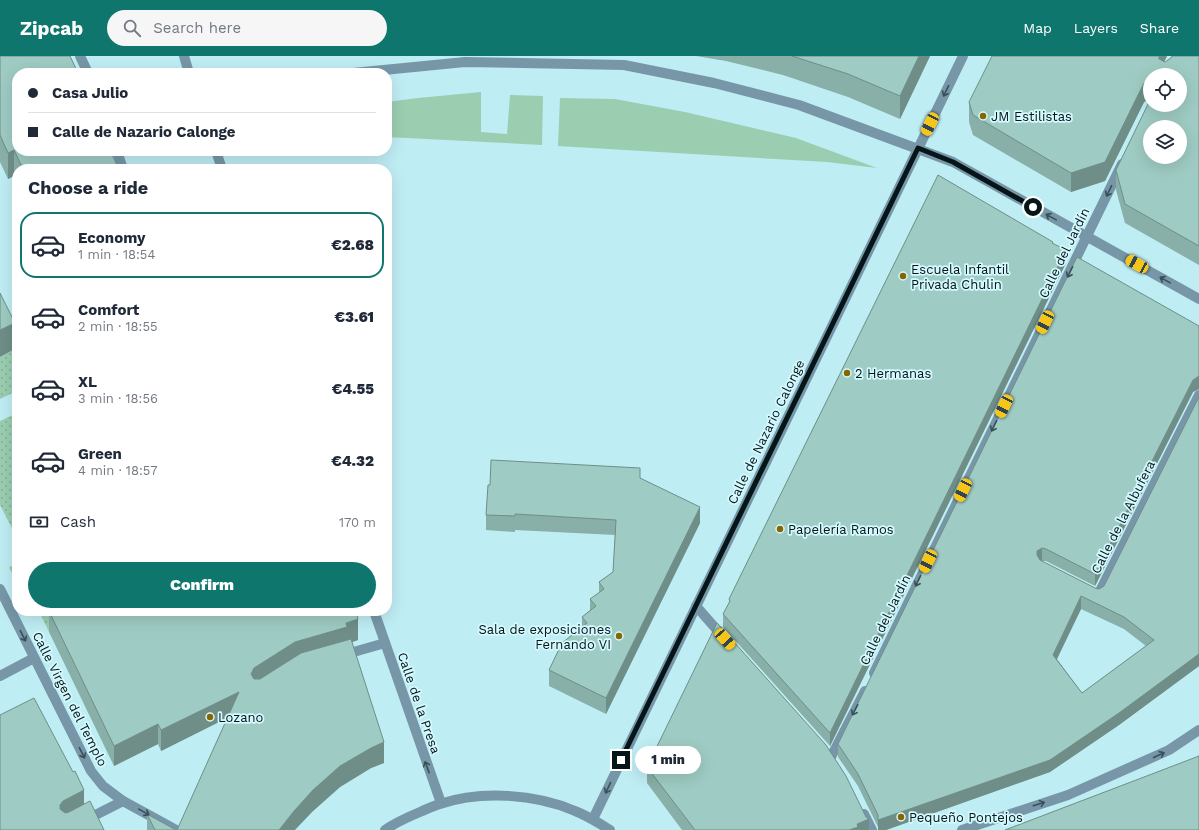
<!DOCTYPE html>
<html lang="en">
<head>
<meta charset="utf-8">
<style>
	:root { --surface:#fff; --page:#f6f6f7; --text:#1f2937; --muted:#747a83; --line:#e0e1e3; --accent:#0f766e }
	body { margin:0; font-family:"Work Sans",sans-serif; background:var(--page); color:var(--text); height:100vh; display:flex; flex-direction:column; font-size:15px; white-space:nowrap }
	* { box-sizing:border-box; margin:0 }
	p { font-size:13px; color:var(--muted) }
	.icon { flex:none; width:22px; height:22px; fill:none; stroke:currentColor; stroke-width:2; stroke-linecap:round; stroke-linejoin:round }
	.map { position:relative; flex:1; overflow:hidden }
	.drawer { position:absolute; left:12px; top:108px; width:380px; height:452px; display:flex; flex-direction:column; background:var(--surface); border-radius:16px; box-shadow:0 4px 16px #0002 }
	.drawer>* { flex:none }
	.guide { position:absolute; left:12px; top:12px; width:380px; height:88px; border-radius:16px; box-shadow:0 4px 16px #0002; display:grid; align-content:center; height:88px; padding:0 16px; background:var(--surface) }
	.buttons { position:absolute; left:1143px; top:12px; display:grid; gap:8px }
	.buttons a { display:grid; place-items:center; width:44px; height:44px; border-radius:50%; background:var(--surface); box-shadow:0 4px 16px #0002; font-size:20px }
	.end { position:absolute; width:18px; height:18px; margin:-9px; border:5px solid #051518; background:#fff; box-shadow:0 0 0 2px #fff }
	.from { border-radius:50% }
	.bubble { position:absolute; height:28px; border-radius:14px; background:var(--surface); box-shadow:0 4px 16px #0002; font-size:13px; font-weight:800; line-height:28px; text-align:center }
	.car { position:absolute; width:12px; height:24px; margin:-12px -6px; border-radius:5px; box-shadow:0 0 3px 1px #0007; background:linear-gradient(#f5c518 24%,#345 0 40%,#f5c518 0 76%,#345 0 86%,#f5c518 0) }
	.guide b { display:flex; align-items:center; gap:14px; height:38px; font-size:15px }
	.guide b+b { border-top:1px solid var(--line) }
	.guide i { width:10px; height:10px; background:var(--text) }
	ul { padding:0; list-style:none }
	li { display:flex; align-items:center; gap:12px; height:66px; margin:0 8px 6px; padding:0 8px; border:2px solid transparent; border-radius:16px }
	li div { flex:1 }
	li b { display:block; font-size:15px }
	li em { font-style:normal; font-weight:800 }
	li.selected { border-color:var(--accent) }
	li>.icon { width:36px; height:36px; stroke-width:1.5 }
	h2 { padding:0 16px; font-size:18px; line-height:48px }
	.pay { display:flex; align-items:center; gap:10px; height:44px; padding:0 16px; font-size:15px }
	.pay p { margin-inline-start:auto }
	.primary-button { display:flex; gap:8px; margin-top:auto; padding:8px 16px }
	.primary-button a { flex:1; height:46px; border-radius:24px; background:var(--accent); color:#fff; font-size:16px; font-weight:800; line-height:46px; text-align:center }
	header { display:flex; align-items:center; gap:24px; box-sizing:border-box; height:56px; padding:0 20px; background:var(--accent); color:#fff }
	header strong { font-size:19px }
	nav { display:flex; gap:22px; margin-inline-start:auto; font-size:14px }
	.search { width:280px; height:36px; background:var(--page); display:flex; align-items:center; gap:10px; box-sizing:border-box; padding:0 14px; border-radius:22px; color:var(--muted); font-size:15px }
	.map>svg:first-child { display:block }
	.park { fill:url(#park-dots) }
	.garden { fill:#9bceb1 }
	.lines { fill:none; stroke-linecap:round; stroke-linejoin:round }
	.lane { stroke:#7797a8; stroke-width:10 }
	.street { stroke:#7797a8; stroke-width:10 }
	.wall { fill:#88afa8; fill-rule:evenodd }
	.shaded-wall { fill:#6f8e88 }
	.building { fill:#9ecbc3; stroke:#6f8e88; fill-rule:evenodd }
	.oneway { stroke:#385059 }
	.route { stroke:#051518; stroke-width:5 }
	.poi-dot { fill:#876600; stroke:#d4f9fe; stroke-width:1.5 }
	.labels { text-anchor:middle; dominant-baseline:central; stroke-width:3.5; stroke-linejoin:round; paint-order:stroke }
	.poi-label { font-size:13px; fill:#051518; stroke:#d4f9fe; text-anchor:start }
	.street-label { font-size:13px; fill:#051518; stroke:#d4f9fe }
</style>
</head>
<body>
<header>
<strong>Zipcab</strong>
<div class="search"><svg class="icon" aria-label="search" viewBox="0 0 24 24"><circle cx="10" cy="10" r="6"/><path d="M15 15l6 6"/></svg>Search here</div>
<nav><a>Map</a><a>Layers</a><a>Share</a></nav>
</header>
<div class="map">
<svg width="1199" height="774" viewBox="0 0 1199 774">
	<defs>
		<pattern id="park-dots" width="8" height="8" patternUnits="userSpaceOnUse"><rect width="8" height="8" fill="#9bceb1"/><path d="M2 2h.1M6 6h.1" fill="none" stroke="#84b098" stroke-width="1.8" stroke-linecap="round"/></pattern>
	</defs>
	<rect width="100%" height="100%" fill="#bfedf4"/>
	<!-- park -->
	<g class="park">
		<path d="M17 292V335L0 343V301Z"/>
		<path d="M17 357V482L0 449V365Z"/>
		<path d="M17 508V527L9 511Z"/>
		<path d="M39 555H91L49 576Z"/>
	</g>
	<!-- garden -->
	<g class="garden">
		<path d="M481 36V76L507 78 510 39 543 40 542 89 387 81V46L418 42Z"/>
		<path d="M560 42 615 43 685 56 796 82 877 112 827 106 558 90Z"/>
	</g>
	<g class="lines">
		<!-- lane -->
		<g class="lane">
			<path d="M80 0 88 17"/>
			<path d="M117 95 123 113"/>
		</g>
		<!-- street -->
		<g class="street">
			<path d="M184 0 189 17"/>
			<path d="M353 17 465 6 624 9 714 27 799 49 953 106 1199 243"/>
			<path d="M216 95 222 113"/>
			<path d="M0 533 91 715 103 730 123 745 176 774"/>
			<path d="M1096 538 1098 539 1199 339"/>
			<path d="M696 550 724 582"/>
			<path d="M374 555 441 747"/>
			<path d="M343 599 385 587"/>
			<path d="M874 617 1122 108"/>
			<path d="M0 620 34 602"/>
			<path d="M831 701 865 635"/>
			<path d="M864 758 872 774"/>
			<path d="M593 763 963 0"/>
			<path d="M66 774 123 745"/>
			<path d="M385 774C396 766 408 761 420 756 427 753 433 750 440 748 481 734 536 738 575 755 588 760 599 767 610 774"/>
			<path d="M962 774 1068 739 1169 694 1199 674"/>
		</g>
	</g>
	<!-- wall -->
	<g class="wall">
		<path d="M0 0 17 17 119 113H17V126L14 120 8 123 0 106Z"/>
		<path d="M696 0H930L900 63 848 41 783 19 726 5Z"/>
		<path d="M1167 0 1164 6H1165L1199 0V209L1125 167 1116 134V114L1180 49 1150 19V43H1149L1144 46 1105 125 1071 136 973 79 969 66V46Z"/>
		<path d="M1053 187 1066 207 830 690 723 571V558L729 548V543Z"/>
		<path d="M1199 270V333L1193 336 1095 530 1046 505H1041L1095 532 1099 533 1104 530 1199 341V610L1119 669 1050 716 886 774H878V771L858 730 838 701V688ZM1081 553 1124 573 1146 590 1082 637 1057 603Z"/>
		<path d="M640 422 700 467 606 658 549 630V614L582 571V561L590 554V543L599 537V526L613 516 615 479 515 474V476L486 474V459Z"/>
		<path d="M49 555 358 584 352 586 384 707 371 712 340 731 313 755 227 662 161 695 158 688 114 710 49 576Z"/>
		<path d="M647 711 869 774H682L647 727Z"/>
		<path d="M147 758 176 774H147Z"/>
	</g>
	<!-- shaded-wall -->
	<g class="shaded-wall">
		<path d="M919 0H930L900 63V40Z"/>
		<path d="M1159 0H1167L1159 16Z"/>
		<path d="M1149 23V43L1144 46 1105 125 1071 136V117L1144 27Z"/>
		<path d="M14 94V120L8 123V97Z"/>
		<path d="M1066 194V207L830 690V677Z"/>
		<path d="M15 267V293L0 301V274Z"/>
		<path d="M1199 320V333L1193 336 1095 530V518L1193 324Z"/>
		<path d="M700 451V467L606 658V642Z"/>
		<path d="M1042 492V505L1037 508V495Z"/>
		<path d="M1081 540V553L1053 611V599Z"/>
		<path d="M358 563V584L347 588 254 633 251 618 254 612 295 586Z"/>
		<path d="M1199 598V610L1119 669 1050 716 886 774H878V764Z"/>
		<path d="M239 636V656L161 695V674Z"/>
		<path d="M158 668V688L114 710V690Z"/>
		<path d="M384 686V707L371 712 340 731 313 755 295 774H279L294 755 313 734 340 710 371 692Z"/>
		<path d="M84 734V757L60 773V749L63 745Z"/>
		<path d="M869 763V774H849L857 768Z"/>
	</g>
	<!-- building -->
	<g class="building">
		<path d="M0 0H70L78 17H17V95H110L119 113H23L14 94 8 97 0 79Z"/>
		<path d="M792 0H919L900 40 848 18Z"/>
		<path d="M992 0H1159V3L1165 6 1171 2 1172 0H1199V190L1125 148 1116 114 1150 44V49H1180V19H1150V23H1149L1144 27 1105 106 1071 117 973 59 969 46ZM1150 71H1180V101H1150Z"/>
		<path d="M938 119 1053 186 1052 187 1066 194 830 677 723 558 730 545 729 543Z"/>
		<path d="M1077 201 1199 270V320L1193 324 1095 518 1046 493 1042 492 1037 495V499L1040 504 1095 532 1099 533 1104 530 1199 341V598L1119 657 1050 704 878 764V759L858 718 838 688ZM1081 540 1124 561 1154 584 1082 637 1053 599Z"/>
		<path d="M0 237 15 267 0 274Z"/>
		<path d="M491 404 640 412V422L700 451 606 642 549 614 562 587 587 567 582 561 596 550 590 543 604 533 599 526 613 516 616 464 515 458V460L486 459 488 429H490Z"/>
		<path d="M49 555H356L358 563 346 567 347 571 295 586 254 612 251 618 254 623H260L301 597 351 583 384 686 371 692 340 710 313 734 294 755 279 774H177L239 636 161 674 158 668 114 690Z"/>
		<path d="M717 567 826 689 846 720 866 761 869 763 857 768 858 771 849 774H695L647 711Z"/>
		<path d="M34 642 73 716 75 715 84 734 63 745 60 749V753L65 757 69 756 90 745 104 774H0V659Z"/>
		<path d="M1199 700V774H1005L1186 705Z"/>
		<path d="M147 758 176 774H155Z"/>
	</g>
	<!-- one-way arrows -->
	<defs><path id="oneway-shaft" d="M-6 0H5M1.5-3L5.5 0L1.5 3" fill="none" stroke-width="1.6" stroke-linecap="round" stroke-linejoin="round"/></defs>
	<g class="oneway">
		<use href="#oneway-shaft" transform="translate(946 35) rotate(116)"/>
		<use href="#oneway-shaft" transform="translate(1109 135) rotate(116)"/>
		<use href="#oneway-shaft" transform="translate(1051 161) rotate(-151)"/>
		<use href="#oneway-shaft" transform="translate(1070 216) rotate(116)"/>
		<use href="#oneway-shaft" transform="translate(1165 224) rotate(-151)"/>
		<use href="#oneway-shaft" transform="translate(994 370) rotate(116)"/>
		<use href="#oneway-shaft" transform="translate(918 525) rotate(116)"/>
		<use href="#oneway-shaft" transform="translate(23 580) rotate(63)"/>
		<use href="#oneway-shaft" transform="translate(855 654) rotate(117)"/>
		<use href="#oneway-shaft" transform="translate(82 697) rotate(63)"/>
		<use href="#oneway-shaft" transform="translate(1159 699) rotate(-24)"/>
		<use href="#oneway-shaft" transform="translate(427 711) rotate(-110)"/>
		<use href="#oneway-shaft" transform="translate(608 732) rotate(115)"/>
		<use href="#oneway-shaft" transform="translate(1039 748) rotate(-18)"/>
		<use href="#oneway-shaft" transform="translate(144 756) rotate(29)"/>
	</g>
	<g class="lines">
		<!-- route -->
		<path class="route" d="M621 704 918 92 953 106 1033 151"/>
	</g>
	<!-- markers -->
	<g class="poi-dot">
		<circle cx="983" cy="60" r="4"/>
		<circle cx="903" cy="220" r="4"/>
		<circle cx="847" cy="317" r="4"/>
		<circle cx="780" cy="473" r="4"/>
		<circle cx="619" cy="580" r="4"/>
		<circle cx="210" cy="661" r="4"/>
		<circle cx="901" cy="761" r="4"/>
	</g>
	<g class="labels">
		<!-- poi labels -->
		<g class="poi-label">
			<text x="991" y="60">JM Estilistas</text>
			<text x="911" y="213">Escuela Infantil<tspan x="911" dy="15">Privada Chulin</tspan></text>
			<text x="855" y="317">2 Hermanas</text>
			<text x="788" y="473">Papelería Ramos</text>
			<text x="611" y="573" text-anchor="end">Sala de exposiciones<tspan x="611" dy="15">Fernando VI</tspan></text>
			<text x="218" y="661">Lozano</text>
			<text x="909" y="761">Pequeño Pontejos</text>
		</g>
		<!-- street labels -->
		<g class="street-label">
			<text transform="translate(1064 197) rotate(-64)">Calle del Jardín</text>
			<text transform="translate(766 376) rotate(-64)">Calle de Nazario Calonge</text>
			<text transform="translate(1123 461) rotate(-63)">Calle de la Albufera</text>
			<text transform="translate(885 564) rotate(-64)">Calle del Jardín</text>
			<text transform="translate(70 643) rotate(63)">Calle Virgen del Templo</text>
			<text transform="translate(419 647) rotate(71)">Calle de la Presa</text>
		</g>
	</g>
</svg>
<div class="buttons">
<a><svg class="icon" aria-label="locate" viewBox="0 0 24 24"><circle cx="12" cy="12" r="6"/><path d="M12 2v4M12 18v4M2 12h4M18 12h4"/></svg></a>
<a><svg class="icon" aria-label="layers" viewBox="0 0 24 24"><path d="M12 4l9 5-9 5-9-5zM3 14l9 5 9-5"/></svg></a>
</div>
<i class="end from" style="left:1033px;top:151px"></i>
<i class="end" style="left:621px;top:704px"></i>
<div class="bubble" style="left:635px;top:690px;width:66px">1 min</div>
<i class="car" style="left:930px;top:68px;rotate:206deg"></i>
<i class="car" style="left:1137px;top:208px;rotate:299deg"></i>
<i class="car" style="left:1045px;top:266px;rotate:206deg"></i>
<i class="car" style="left:1004px;top:350px;rotate:206deg"></i>
<i class="car" style="left:963px;top:434px;rotate:206deg"></i>
<i class="car" style="left:928px;top:505px;rotate:206deg"></i>
<i class="car" style="left:725px;top:583px;rotate:138deg"></i>
<div class="guide">
<b><i class="from"></i>Casa Julio</b>
<b><i></i>Calle de Nazario Calonge</b>
</div>
<section class="drawer">
<h2>Choose a ride</h2>
<ul>
<li class="selected"><svg class="icon" aria-label="car" viewBox="0 0 24 24"><path d="M5 17H2v-5l4-1 3-4h7l3 4 3 1v5h-3M9 17h6M6 11h13"/><circle cx="7" cy="17" r="2"/><circle cx="17" cy="17" r="2"/></svg><div><b>Economy</b><p>1 min · 18:54</p></div><em>€2.68</em></li>
<li><svg class="icon" aria-label="car" viewBox="0 0 24 24"><path d="M5 17H2v-5l4-1 3-4h7l3 4 3 1v5h-3M9 17h6M6 11h13"/><circle cx="7" cy="17" r="2"/><circle cx="17" cy="17" r="2"/></svg><div><b>Comfort</b><p>2 min · 18:55</p></div><em>€3.61</em></li>
<li><svg class="icon" aria-label="car" viewBox="0 0 24 24"><path d="M5 17H2v-5l4-1 3-4h7l3 4 3 1v5h-3M9 17h6M6 11h13"/><circle cx="7" cy="17" r="2"/><circle cx="17" cy="17" r="2"/></svg><div><b>XL</b><p>3 min · 18:56</p></div><em>€4.55</em></li>
<li><svg class="icon" aria-label="car" viewBox="0 0 24 24"><path d="M5 17H2v-5l4-1 3-4h7l3 4 3 1v5h-3M9 17h6M6 11h13"/><circle cx="7" cy="17" r="2"/><circle cx="17" cy="17" r="2"/></svg><div><b>Green</b><p>4 min · 18:57</p></div><em>€4.32</em></li>
</ul>
<div class="pay"><svg class="icon" aria-label="cash" viewBox="0 0 24 24"><path d="M3 7h18v10H3z"/><circle cx="12" cy="12" r="2"/></svg>Cash<p>170 m</p></div>
<div class="primary-button"><a>Confirm</a></div>
</section>
</div>
</body>
</html>
